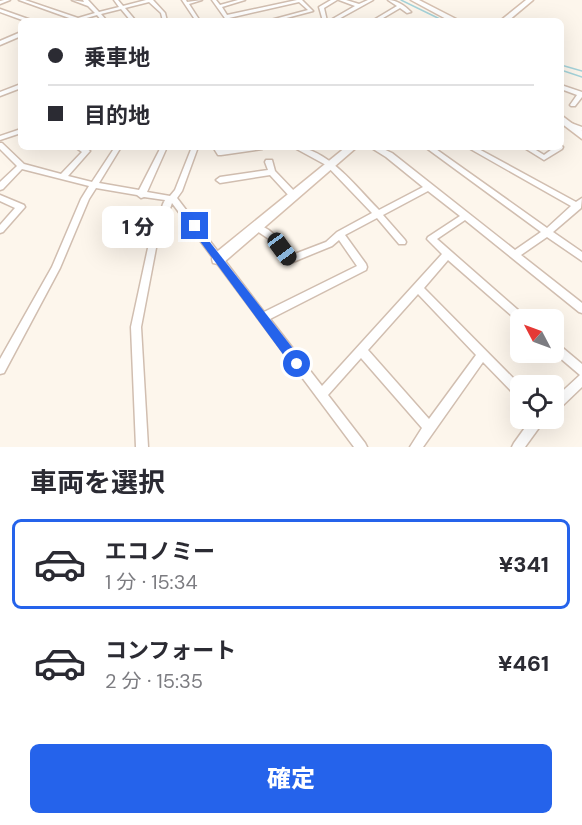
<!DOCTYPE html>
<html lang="ja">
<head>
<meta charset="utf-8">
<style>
	:root { --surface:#fff; --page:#f7f7f7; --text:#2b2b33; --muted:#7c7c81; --line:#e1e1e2; --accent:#2563eb }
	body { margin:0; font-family:"DM Sans","Noto Sans JP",sans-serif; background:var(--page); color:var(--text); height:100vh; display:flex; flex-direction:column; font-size:22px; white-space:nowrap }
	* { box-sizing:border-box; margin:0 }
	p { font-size:20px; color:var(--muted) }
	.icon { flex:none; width:33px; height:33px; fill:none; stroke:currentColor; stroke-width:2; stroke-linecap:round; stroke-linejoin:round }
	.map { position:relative; height:447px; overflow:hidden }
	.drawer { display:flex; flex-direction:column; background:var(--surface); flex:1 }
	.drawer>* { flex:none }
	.top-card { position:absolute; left:18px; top:18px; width:546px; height:132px; border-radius:9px; box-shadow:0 6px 24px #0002; display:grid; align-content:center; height:132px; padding:0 30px; background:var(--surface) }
	.needle { width:39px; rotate:311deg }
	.tools { position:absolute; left:510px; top:309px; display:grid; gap:12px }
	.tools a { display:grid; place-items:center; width:54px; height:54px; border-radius:9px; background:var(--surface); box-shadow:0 6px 24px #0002; font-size:30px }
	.end { position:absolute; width:27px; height:27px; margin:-14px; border:8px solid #2563eb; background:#fff; box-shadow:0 0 0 3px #fff }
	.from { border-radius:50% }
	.bubble { position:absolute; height:42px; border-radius:9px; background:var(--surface); box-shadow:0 6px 24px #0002; font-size:20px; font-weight:800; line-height:42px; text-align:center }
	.car { position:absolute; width:18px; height:36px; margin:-18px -9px; border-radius:8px; box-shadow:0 0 4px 2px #0007; background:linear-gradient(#222 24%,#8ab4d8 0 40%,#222 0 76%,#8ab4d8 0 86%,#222 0) }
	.top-card b { display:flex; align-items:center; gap:21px; height:57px; font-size:22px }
	.top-card b+b { border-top:2px solid var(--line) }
	.top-card i { width:15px; height:15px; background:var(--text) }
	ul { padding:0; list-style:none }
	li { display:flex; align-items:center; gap:18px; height:90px; margin:0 12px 9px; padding:0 18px; border:3px solid transparent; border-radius:9px }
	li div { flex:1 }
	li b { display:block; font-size:22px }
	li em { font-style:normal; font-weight:800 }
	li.active { border-color:var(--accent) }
	li>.icon { width:54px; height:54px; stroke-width:1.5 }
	h2 { padding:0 30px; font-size:27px; line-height:72px }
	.button { display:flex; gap:12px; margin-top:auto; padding:12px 30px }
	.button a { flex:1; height:69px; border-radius:9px; background:var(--accent); color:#fff; font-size:24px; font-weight:800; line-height:69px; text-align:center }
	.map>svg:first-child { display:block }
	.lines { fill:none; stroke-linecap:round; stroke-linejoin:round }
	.stream { stroke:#a5d3da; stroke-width:1.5 }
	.street-casing { stroke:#d1beb0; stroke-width:3 }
	.secondary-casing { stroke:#d6c0b0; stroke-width:3 }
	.street { fill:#fff; fill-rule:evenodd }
	.secondary { fill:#fff; fill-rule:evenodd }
	.route { fill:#2563eb }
</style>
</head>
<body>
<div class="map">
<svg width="582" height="447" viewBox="0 0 582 447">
	<rect width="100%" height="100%" fill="#fdf6ec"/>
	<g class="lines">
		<!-- stream -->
		<g class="stream">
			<path d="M401 0 444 21"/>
			<path d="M561 65 582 71"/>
			<path d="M561 70 582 77"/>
		</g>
		<!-- street casing -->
		<g class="street-casing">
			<g id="street">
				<path d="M4 0H10L0 4V1Z"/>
				<path d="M19 0H25L78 18 95 13 88 6 72 0 84 2 83 0H88L99 12 119 7 114 0H118L123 6 146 0H153L165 13 167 21H163L161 13 149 2 125 8 136 21H131L121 9 101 14 107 21H102L97 15 76 21H68L72 19Z"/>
				<path d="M182 0H186L187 2 202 0 189 4 200 21H196Z"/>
				<path d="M212 0H216L220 5 238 0H245L222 7 227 15 297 0H302L313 11 275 21H267L308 10 299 2 229 18 231 21H227Z"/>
				<path d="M331 0H337L324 8 327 21H323L319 7Z"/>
				<path d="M339 0H346L359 4 368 0H373L335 21H329L355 6Z"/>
				<path d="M388 0C397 0 405 6 411 12L407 13 400 8 378 21H372L397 6Z"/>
				<path d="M0 9 31 20V21H25L0 12Z"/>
				<path d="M21 32V36L0 45V41Z"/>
				<path d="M21 84V88L0 96V92Z"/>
				<path d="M561 85 582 92V97L575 106H571L570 105 577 95 561 89Z"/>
				<path d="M568 122 582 127V131L566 125 565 124Z"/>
				<path d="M21 129V133L0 140V136Z"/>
				<path d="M0 143H2L24 164 61 174 82 152 75 147H84L90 151 68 176 92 182 115 147H121L99 183 139 190 161 147H167L147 192 170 196 175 190 192 147H198L182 191 177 198 264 312 357 266 339 240 332 246 293 262 290 263 287 262 272 241 254 229 253 227 254 225C269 224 283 244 292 255L326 242 337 232 372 213 326 165 293 147C327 147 356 187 379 210L423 187 386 157 370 147H379L392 153 515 250 541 232 425 147H433L547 228 571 206 467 147H475L576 202 582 198 581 208 553 232 582 252V261L547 237 521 255 582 303V313L579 312 465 220 437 239 526 317 528 320H520V324V323L448 260 424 288 521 386 520 397 516 396 483 362 423 447H410L422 428 361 358 328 395 365 443 367 447H354L172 203 156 248 141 327 148 447H136L131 327 148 248 163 204 165 200 144 197 141 198 137 195 96 188 89 199 60 268 4 373 0 374V359L52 267 81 199 89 186 22 169 3 189 0 190V182L17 166 0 149ZM428 191 460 216 428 237 427 239 442 254 322 386 270 319 366 270 367 267 366 264 345 235 377 218 399 244H405L406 242 405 240 383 215ZM418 294 476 355 429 419 368 350Z"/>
				<path d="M561 145 563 147 562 149 544 160 523 147H531L544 155 555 147H561Z"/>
				<path d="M213 147H220L223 150 247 147H265L262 149 221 155H218Z"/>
				<path d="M266 160H272L275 171 297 194 298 196 297 198H291L270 175 220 183 216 180 220 177 268 170 265 162Z"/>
				<path d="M0 195 24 205 25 207 3 232 0 233V225L15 208 0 201Z"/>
				<path d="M554 342 558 344 582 364V387L558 410 554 412V399L580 375 553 352Z"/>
				<path d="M532 418H546L525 447H512L514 443Z"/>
			</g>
		</g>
		<!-- secondary casing -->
		<g class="secondary-casing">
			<g id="secondary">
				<path d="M411 0H419L460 21H450Z"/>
				<path d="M526 0H533L508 21H500Z"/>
				<path d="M561 115 582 131V139L561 123Z"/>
				<path d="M346 147H357L223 263 218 264 213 263 212 259 213 255Z"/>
			</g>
		</g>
		<!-- street -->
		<use href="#street" class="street"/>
		<!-- secondary -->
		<use href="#secondary" class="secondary"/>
	</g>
	<!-- route -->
	<path class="route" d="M195 223 302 360V368H293L191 229V224Z"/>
</svg>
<div class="tools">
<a><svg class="needle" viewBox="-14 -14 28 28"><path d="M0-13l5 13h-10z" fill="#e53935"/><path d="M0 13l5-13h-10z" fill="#7c7c81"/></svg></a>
<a><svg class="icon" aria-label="locate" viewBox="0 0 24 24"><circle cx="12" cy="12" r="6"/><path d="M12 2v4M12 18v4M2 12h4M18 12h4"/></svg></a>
</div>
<i class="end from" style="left:297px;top:364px"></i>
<i class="end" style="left:195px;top:226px"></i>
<div class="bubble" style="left:102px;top:206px;width:72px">1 分</div>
<i class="car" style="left:282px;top:249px;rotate:144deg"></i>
<div class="top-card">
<b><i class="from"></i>乗車地</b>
<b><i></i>目的地</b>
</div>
</div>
<section class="drawer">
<h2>車両を選択</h2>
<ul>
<li class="active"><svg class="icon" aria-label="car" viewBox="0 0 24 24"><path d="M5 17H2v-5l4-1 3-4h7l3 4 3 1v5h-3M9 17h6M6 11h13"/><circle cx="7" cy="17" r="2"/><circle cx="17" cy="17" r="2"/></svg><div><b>エコノミー</b><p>1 分 · 15:34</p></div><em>¥341</em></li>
<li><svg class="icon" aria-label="car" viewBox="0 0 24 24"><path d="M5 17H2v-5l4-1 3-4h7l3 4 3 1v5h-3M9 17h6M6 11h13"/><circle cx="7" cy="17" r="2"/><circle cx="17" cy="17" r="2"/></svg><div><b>コンフォート</b><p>2 分 · 15:35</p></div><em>¥461</em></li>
</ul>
<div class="button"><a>確定</a></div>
</section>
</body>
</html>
